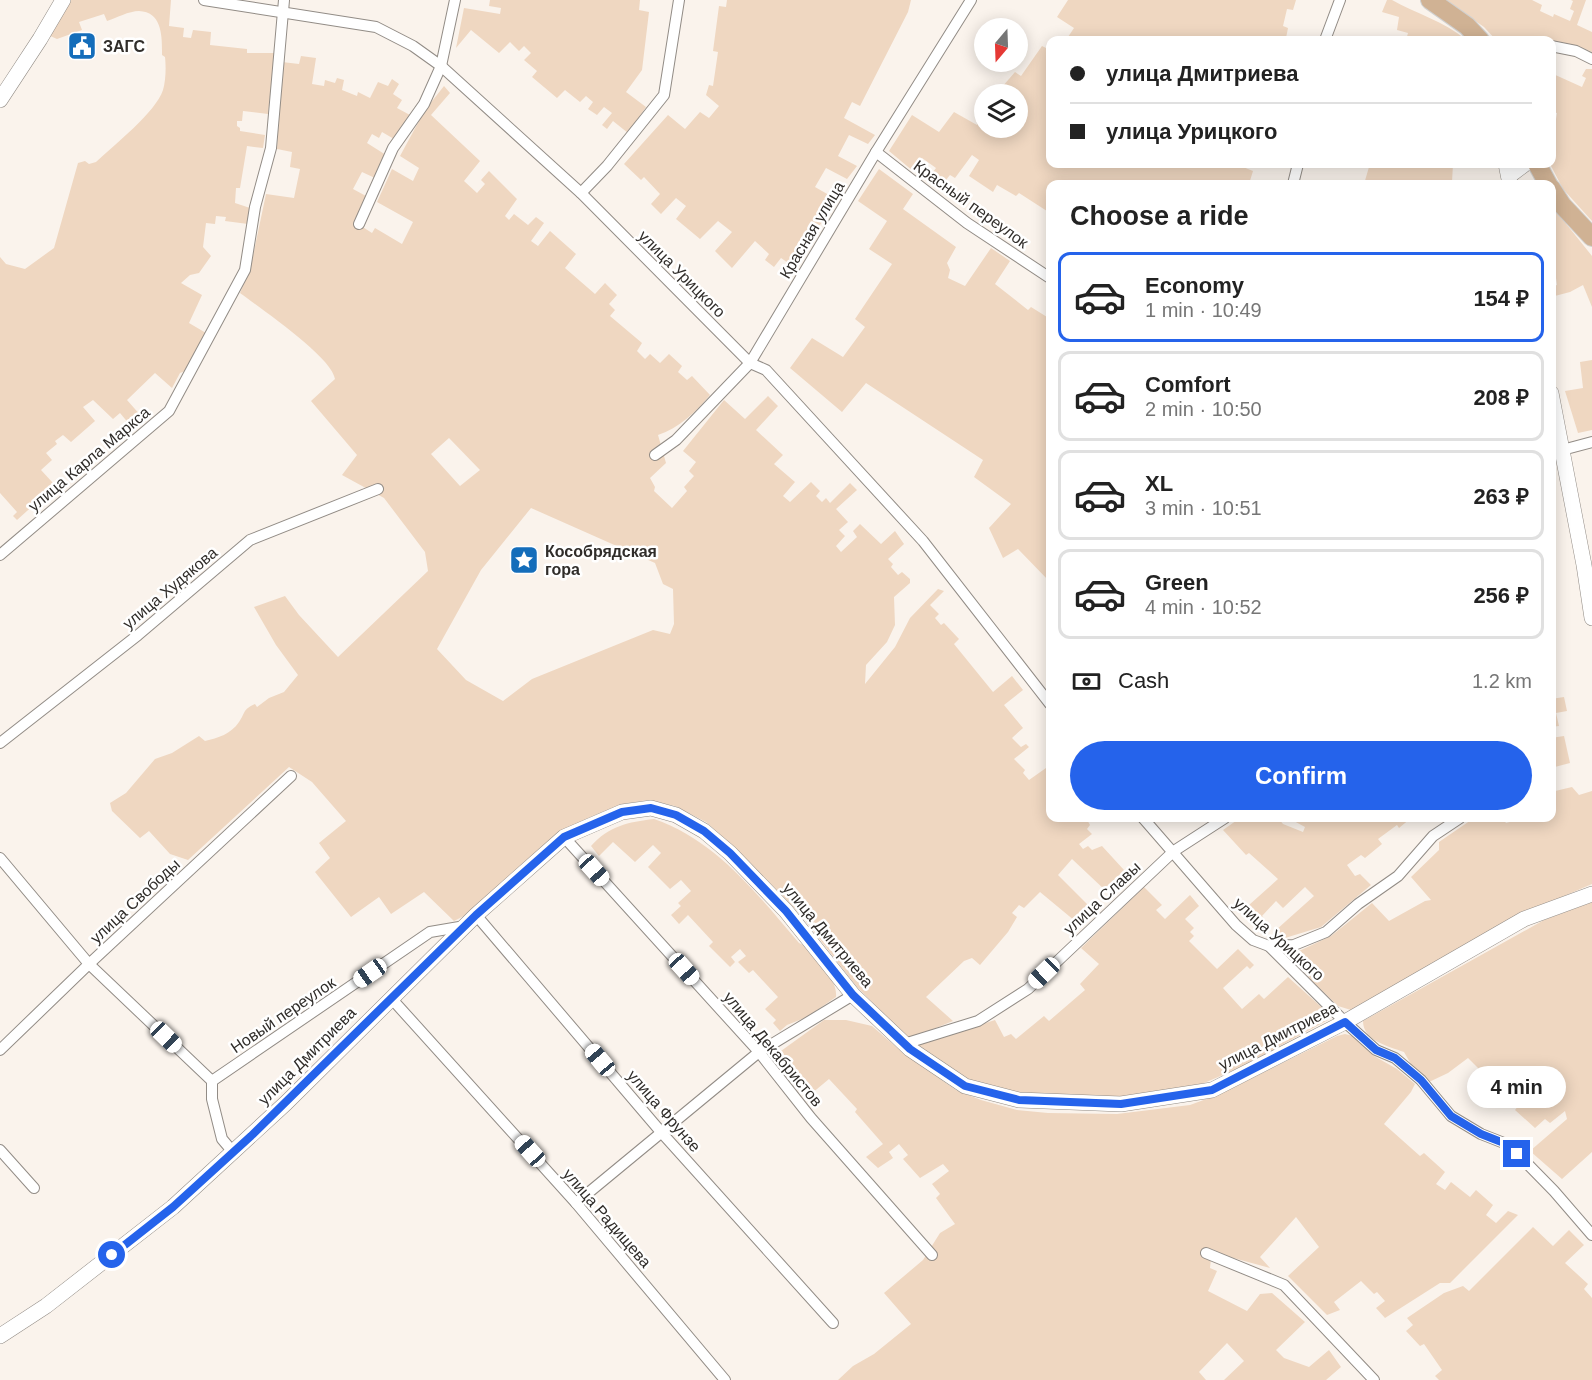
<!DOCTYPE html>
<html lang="en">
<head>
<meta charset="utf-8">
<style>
	:root { --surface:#fff; --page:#f2f2f2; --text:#222; --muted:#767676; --line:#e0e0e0; --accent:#2563eb }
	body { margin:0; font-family:Arial,sans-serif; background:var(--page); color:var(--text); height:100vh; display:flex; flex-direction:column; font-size:22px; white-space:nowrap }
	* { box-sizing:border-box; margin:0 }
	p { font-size:20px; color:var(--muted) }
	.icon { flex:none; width:33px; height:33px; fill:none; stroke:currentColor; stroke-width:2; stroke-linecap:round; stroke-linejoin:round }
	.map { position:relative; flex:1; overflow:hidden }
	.sheet { position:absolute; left:1046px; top:180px; width:510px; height:642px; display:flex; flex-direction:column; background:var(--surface); border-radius:12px; box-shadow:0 3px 15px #0003 }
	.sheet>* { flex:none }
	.guide { position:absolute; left:1046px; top:36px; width:510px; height:132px; border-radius:12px; box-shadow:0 3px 15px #0003; display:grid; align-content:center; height:132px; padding:0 24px; background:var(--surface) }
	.needle { width:39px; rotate:199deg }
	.controls { position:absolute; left:974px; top:18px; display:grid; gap:12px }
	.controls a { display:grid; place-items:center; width:54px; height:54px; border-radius:50%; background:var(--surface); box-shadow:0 3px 15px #0003; font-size:30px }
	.end { position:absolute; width:27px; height:27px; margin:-14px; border:8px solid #2563eb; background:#fff; box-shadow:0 0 0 3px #fff }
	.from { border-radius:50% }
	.bubble { position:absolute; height:42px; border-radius:21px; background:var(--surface); box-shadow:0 3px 15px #0003; font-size:20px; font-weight:600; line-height:42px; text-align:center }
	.car { position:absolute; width:18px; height:36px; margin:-18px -9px; border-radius:8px; box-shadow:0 0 4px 2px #0007; background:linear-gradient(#fff 24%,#345 0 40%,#fff 0 76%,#345 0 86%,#fff 0) }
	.guide b { display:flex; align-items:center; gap:21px; height:57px; font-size:22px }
	.guide b+b { border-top:2px solid var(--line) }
	.guide i { width:15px; height:15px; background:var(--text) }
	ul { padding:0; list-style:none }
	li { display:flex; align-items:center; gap:18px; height:90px; margin:0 12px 9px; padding:0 12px; border:3px solid var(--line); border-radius:12px }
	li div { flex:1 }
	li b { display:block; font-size:22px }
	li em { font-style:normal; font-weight:600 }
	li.selected { border-color:var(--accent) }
	li>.icon { width:54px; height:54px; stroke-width:1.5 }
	h2 { padding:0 24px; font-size:27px; line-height:72px }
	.pay { display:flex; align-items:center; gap:15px; height:66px; padding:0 24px; font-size:22px }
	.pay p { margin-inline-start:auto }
	.primary-button { display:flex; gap:12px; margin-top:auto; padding:12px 24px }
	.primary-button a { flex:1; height:69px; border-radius:36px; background:var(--accent); color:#fff; font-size:24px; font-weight:600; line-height:69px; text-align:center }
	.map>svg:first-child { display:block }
	.green { fill:#efd7c1; fill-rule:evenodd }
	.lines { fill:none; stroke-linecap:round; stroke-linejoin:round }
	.street-casing { stroke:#928c86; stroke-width:12 }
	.secondary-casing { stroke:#928c86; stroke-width:16 }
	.primary-casing { stroke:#d1d1d0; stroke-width:20 }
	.street { stroke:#fff; stroke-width:10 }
	.secondary { stroke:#fff; stroke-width:15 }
	.primary { stroke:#d0b294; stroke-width:18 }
	.route { stroke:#2563eb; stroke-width:8 }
	.labels { text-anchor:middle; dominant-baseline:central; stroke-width:5; stroke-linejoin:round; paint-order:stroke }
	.poi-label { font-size:16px; font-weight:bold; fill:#302d2a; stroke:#fff; text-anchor:start }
	.street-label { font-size:16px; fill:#302d2a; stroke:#fff }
</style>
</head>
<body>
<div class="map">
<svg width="1592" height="1380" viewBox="0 0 1592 1380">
	<rect width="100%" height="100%" fill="#faf3ec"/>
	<!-- green -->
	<g class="green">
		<path d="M70 0H171L169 26 184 28 183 37 191 38 193 30 211 32 210 45 247 49V53H275L268 114 243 111 242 121H237V126L240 128V131L265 135 263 148 247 146 240 188H236L235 203 250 208 248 224 225 221 226 217 216 216 215 224 206 223 203 247 211 256 199 273 190 275 181 283 202 295 189 323 206 333 185 371 180 373 172 388 155 373 127 400 142 417 130 425 120 413 113 419 93 400 83 407 95 421 71 442 63 435 55 441 57 444 46 453 52 460 41 470 53 483 47 493 17 520 13 516 17 512 0 493V257L6 264 25 269 54 248 78 163 85 161 89 164 96 162C114 145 156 112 163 90 166 80 166 66 165 57L162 55C162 38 163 12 139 11 129 11 116 18 107 21L104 14 79 22 82 30 57 39 48 35Z"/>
		<path d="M490 0H640L639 10 649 12 642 70 626 92 646 107 628 133 613 121 607 129 602 125 612 113 604 107 597 115 588 109 593 102 586 96 580 102 565 90 557 98 532 77 537 71 524 60 531 53 524 46 519 51 510 42 499 53 471 30 456 48 464 8 500 14 501 8 489 6Z"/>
		<path d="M727 0H911L908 12 860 106 852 102 844 118 875 135 868 144 849 135 838 156 857 166 847 179 826 168 815 187 836 199 794 267 781 258 774 267 765 260 769 254 755 241 732 268 715 251 732 232 718 221 700 239 676 219 686 206 676 198 661 214 651 204 660 194 644 177 641 180 624 164 668 115 685 129 700 112 709 118 719 106 706 95 709 85 713 86 718 52 713 51 719 6 726 7Z"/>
		<path d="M1068 0H1296L1293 10 1287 9 1283 26 1288 28 1286 38 1294 40H1066L1074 28 1057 17Z"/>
		<path d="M1387 0H1392C1415 13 1445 22 1465 39L1464 40H1406L1408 33 1397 30 1399 17 1382 12Z"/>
		<path d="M1445 0H1532L1542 5 1540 11 1553 17 1554 14 1570 21 1574 11 1570 9 1573 1 1571 0H1586L1577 25 1592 32V52C1562 37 1529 40 1496 40L1484 27Z"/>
		<path d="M1042 46 1050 50V164H1244L1243 167 1253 171 1249 184H1050V213L1019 193 1016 196 997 185 993 192 969 176 979 160 972 155 955 178 950 175 945 181 933 172 936 168 922 158 913 171 889 151 912 115 939 132 954 112 977 125 984 111V128H1017V94H996L1015 72 1021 76Z"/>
		<path d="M301 56 316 58 312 84 324 86 325 80 335 83 337 78 344 80 342 90 357 96 358 92 370 98 378 82 388 86 392 79 399 84 393 94 402 100 397 108 410 115 394 139 382 132 379 138 372 134 367 143 386 155 375 178 362 172 353 189 366 196 355 222 372 233 375 228 402 244 413 222 377 202 392 169 413 181 419 168 400 156 425 110 444 86 450 93 431 115 480 161 464 181 477 193 485 184 481 180 489 171 517 199 505 216 509 220 514 214 528 225 536 217 544 223 531 241 538 246 550 231 576 254 565 268 595 294 605 283 617 295 609 304 615 310 610 316 642 343 637 351 645 359 650 354 660 363 669 354 682 366 678 372 687 380 692 376 710 395C696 412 679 428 658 435L666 463 650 478 655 487 654 491 672 508 687 491 684 487 694 476 689 471 696 462 683 451 724 400 745 419 768 396 778 406 756 430 783 455 774 464 795 482 783 496 790 502 811 482 820 491 816 496 822 502 826 498 830 503 850 483 857 490 836 509 848 522 839 530 845 536 836 546 841 552 857 537 853 531 860 524 881 544 895 531 904 544 888 559 893 564 891 567 898 575 902 572 910 579V583L894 597 895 625 887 642 866 665 865 684 895 647 910 618 938 589 944 591 930 605 939 614 935 618 941 625 944 623 959 639 954 644 993 692 1012 676 1023 690 1004 705 1023 728 1012 738 1021 747 1026 744 1029 747 1014 759 1025 770 1023 773 1029 780 1046 768 1050 773V818H1086L1090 825 1087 829 1092 834 1079 844 1083 849 1088 846 1092 850 1102 846 1124 870 1106 891 1072 859 1058 875 1089 906 1075 921 1040 892 1024 908 1019 905 1012 913 1017 917 1008 932 980 965 972 958 964 961 926 997 953 1021 909 1039 856 986 801 915 739 852 706 822 675 806 648 800 624 804 588 818 545 844 468 914 454 921 424 892 391 914 379 897 351 917 315 872 330 858 319 843 346 821 312 782 289 767 188 860 170 854 149 831 140 838 112 811 110 803 126 793 155 759 172 753 199 736 205 741C218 738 231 734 239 722 246 712 242 710 255 704L257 707 269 698 284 692 298 675 276 645 254 607 285 596 299 615 338 657 428 571 425 552 384 498 342 475 357 455 311 401 335 379C332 357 260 308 240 293L250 270 266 194 294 198 300 169 290 167 292 152 277 149 282 62 299 64ZM449 438 480 470 460 486 431 454ZM531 508 655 563 663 584 673 589 674 624 670 634 653 630 532 679 503 701 466 680 437 649 481 570Z"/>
		<path d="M1586 69H1592V221L1563 189 1550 164 1551 118 1556 119 1557 113 1551 112V73L1582 87 1586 78 1582 76Z"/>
		<path d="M1362 164H1453L1452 182H1441L1440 184H1364L1369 167Z"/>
		<path d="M879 169 913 194 903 209 956 247 947 263 950 270 948 278 965 286 991 248 1010 261 995 284 1028 310 1031 307 1047 317 1050 314V582L1018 549 1003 558 989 528 1011 504 974 477 983 460 866 383 842 412 790 368 812 338 843 357 865 327 855 319 892 264 869 249 887 221 858 201Z"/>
		<path d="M1551 205 1592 256V307L1583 285 1570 292 1551 297V287L1557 285 1555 271 1551 272Z"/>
		<path d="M1592 360V430L1578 433 1565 391 1583 388 1580 362Z"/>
		<path d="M1564 697 1567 711 1556 713 1559 726 1551 727V699Z"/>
		<path d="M1564 736 1570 763 1551 768V738Z"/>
		<path d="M1572 787 1579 795 1592 791V884L1525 913 1351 1010 1338 1006 1311 980 1299 963V951L1331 936 1372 903 1389 921 1425 901 1431 900 1411 877 1439 850V842L1474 818H1502L1506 823 1525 818H1551V792Z"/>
		<path d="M1240 818H1278L1283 824 1303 832 1305 827 1292 820 1295 818H1411L1399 828 1397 825 1378 839 1382 844 1365 858 1361 855 1347 865 1355 876 1360 874 1371 885 1321 927 1285 938 1276 930 1314 896 1305 887 1283 908 1276 901 1262 916 1268 923 1266 926 1247 909 1249 905 1278 879 1249 853 1246 855 1223 830Z"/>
		<path d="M654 819C716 840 758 895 799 943L803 945C815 959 838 978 836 997L807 1017 787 1025 780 1031 773 1023 776 1020 765 1009 778 997 753 970 749 973 738 962 746 956 740 949 731 957 735 962 730 967 709 946 713 942 688 915 679 924 671 915 681 906 678 903 691 891 681 880 670 889 648 867 661 853 653 845 635 862 613 842 599 856 591 846C609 826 628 822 654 819Z"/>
		<path d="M1144 887 1162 905 1156 910 1165 919 1190 895 1199 906 1185 919 1194 928 1190 932 1194 936 1189 941 1217 969 1238 949 1254 965 1250 969 1247 966 1223 988 1242 1009 1259 994 1264 999 1288 977 1328 1013V1020L1237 1069 1204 1083 1164 1092 1125 1098 1020 1093 970 1080 917 1045 995 1020 1004 1037 1011 1034 1016 1039 1044 1016 1049 1021 1085 990 1080 984 1099 964 1081 948Z"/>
		<path d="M1592 902V1152L1562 1179 1530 1151 1567 1119 1565 1111 1550 1123 1545 1119 1535 1128 1515 1110 1519 1105 1510 1096 1504 1100 1491 1088 1501 1077 1495 1069 1486 1076 1468 1058 1448 1073 1429 1082 1412 1066 1404 1052C1388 1046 1363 1041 1363 1021L1544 920Z"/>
		<path d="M824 1020H846L872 1026 903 1053 956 1090 981 1100 1017 1110 1048 1113 1117 1114 1190 1105 1220 1094 1337 1036 1345 1034 1353 1036 1374 1056 1397 1069 1415 1084 1411 1092 1384 1124 1420 1156 1424 1153 1445 1172 1436 1184 1445 1190 1451 1182 1470 1197 1476 1190 1493 1205 1486 1215 1496 1223 1508 1211 1518 1215 1450 1283H1440L1385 1318 1376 1308 1385 1301 1377 1292 1374 1294 1361 1281 1334 1302 1340 1310 1327 1315 1288 1276 1319 1247 1296 1217 1260 1257 1270 1268 1226 1256 1212 1249 1210 1268 1217 1271 1208 1291 1247 1311 1260 1294 1272 1293 1305 1322 1276 1350 1284 1358 1309 1367 1329 1350 1341 1367 1326 1380H1224L1244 1361 1227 1343 1199 1372 1206 1380H838L853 1366 874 1354 911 1324 884 1293 923 1260 940 1233 955 1224 936 1198 940 1194 932 1184 949 1171 943 1164 920 1178 903 1159 908 1155 899 1144 889 1152 893 1158 878 1168 866 1157 883 1144 855 1112 857 1109 829 1079 811 1094 774 1056Z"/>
		<path d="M1533 1227 1553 1246 1569 1230 1584 1245 1565 1263 1588 1284 1584 1289 1592 1298V1380H1439L1435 1376 1442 1370 1424 1344 1420 1346 1406 1331 1413 1325 1407 1318 1444 1293 1463 1286 1469 1291Z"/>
	</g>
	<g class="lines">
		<!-- street casing -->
		<g class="street-casing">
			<g id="street">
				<path d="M204 0 376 27 413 46 441 66 581 193 750 363 766 370 923 541 1050 704"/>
				<path d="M1325 40 1340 0"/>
				<path d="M1551 46 1576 51 1592 59"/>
				<path d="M876 152 967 223 1050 278"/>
				<path d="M1293 184 1298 164"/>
				<path d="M581 193 607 166 664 95 679 0"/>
				<path d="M359 224 393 148 424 104 441 66 455 0"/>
				<path d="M1551 453 1592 442"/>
				<path d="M655 455 676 440 750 363 876 152 971 0"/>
				<path d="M0 555 169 411 245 270 255 207 271 148 284 0"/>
				<path d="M0 743 138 635 250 540 378 489"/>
				<path d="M1143 818 1236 925 1253 940 1269 946 1345 1022 1376 1050 1395 1058 1421 1080 1451 1116 1481 1134 1509 1145 1554 1191 1592 1235"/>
				<path d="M564 837 759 1052 811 1118 932 1255"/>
				<path d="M0 858 89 964 212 1081V1099L222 1139 233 1152"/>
				<path d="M476 915 661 1132 833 1323"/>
				<path d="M1269 946 1294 945 1326 932 1358 904 1398 876 1433 836 1460 818"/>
				<path d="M391 998 576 1203 725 1380"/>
				<path d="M904 1044 978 1021 1028 989 1174 851 1225 818"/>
				<path d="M0 1050 89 964 291 776"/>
				<path d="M212 1081 430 932 465 926"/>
				<path d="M0 1150 34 1188"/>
				<path d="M576 1203 759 1052 853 995"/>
				<path d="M1206 1253 1284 1285 1374 1380"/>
			</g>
		</g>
		<!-- secondary casing -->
		<g class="secondary-casing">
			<g id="secondary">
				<path d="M0 100 40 39 63 0"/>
				<path d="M1506 164 1510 184"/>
				<path d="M1509 176 1525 164"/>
				<path d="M1551 393 1584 565 1592 618"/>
				<path d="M0 1336 46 1306 173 1207 286 1103 476 915 564 837 622 812 651 808 676 815 704 831 730 853 786 911 853 995 910 1049 965 1086 1019 1100 1121 1104 1212 1090 1345 1022 1524 919 1592 894"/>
			</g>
		</g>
		<!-- primary casing -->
		<g class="primary-casing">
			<g id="primary">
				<path d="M1430 0 1467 26 1480 40"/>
				<path d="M1537 164 1548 184"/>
				<path d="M1551 188 1562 205 1592 237"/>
			</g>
		</g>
		<!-- street -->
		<use href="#street" class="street"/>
		<!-- secondary -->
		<use href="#secondary" class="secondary"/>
		<!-- primary -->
		<use href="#primary" class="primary"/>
	</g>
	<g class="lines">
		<!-- route -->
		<path class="route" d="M112 1255 173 1207 251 1136 476 915 564 837 622 812 651 808 676 815 704 831 730 853 786 911 853 995 910 1049 965 1086 1019 1100 1121 1104 1212 1090 1345 1022 1376 1050 1395 1058 1421 1080 1451 1116 1481 1134 1509 1145 1517 1154"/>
	</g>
	<!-- icons -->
	<defs>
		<g id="civic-square" transform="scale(1.5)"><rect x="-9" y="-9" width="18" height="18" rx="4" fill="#146dba" stroke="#fff"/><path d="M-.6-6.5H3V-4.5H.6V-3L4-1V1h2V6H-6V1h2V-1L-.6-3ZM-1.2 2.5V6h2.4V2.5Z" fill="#fff"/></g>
		<g id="sight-square" transform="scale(1.5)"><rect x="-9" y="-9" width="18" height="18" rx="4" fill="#146dba" stroke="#fff"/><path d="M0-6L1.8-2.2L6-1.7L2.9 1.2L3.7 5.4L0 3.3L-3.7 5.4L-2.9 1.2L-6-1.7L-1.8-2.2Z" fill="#fff"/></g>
	</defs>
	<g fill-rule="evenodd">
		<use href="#civic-square" x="82" y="46"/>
		<use href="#sight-square" x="524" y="560"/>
	</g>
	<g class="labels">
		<!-- poi labels -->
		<g class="poi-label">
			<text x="103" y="46">ЗАГС</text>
			<text x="545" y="551">Кособрядская<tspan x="545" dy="18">гора</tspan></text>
		</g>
		<!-- street labels -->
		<g class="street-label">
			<text transform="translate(971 204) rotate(36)">Красный переулок</text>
			<text transform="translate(812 230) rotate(-59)">Красная улица</text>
			<text transform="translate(682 274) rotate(45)">улица Урицкого</text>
			<text transform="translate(89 459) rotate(-40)">улица Карла Маркса</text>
			<text transform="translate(170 588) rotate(-40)">улица Худякова</text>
			<text transform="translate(1102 898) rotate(-43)">улица Славы</text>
			<text transform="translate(135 901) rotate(-43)">улица Свободы</text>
			<text transform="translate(828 935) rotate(50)">улица Дмитриева</text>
			<text transform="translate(1279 939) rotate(42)">улица Урицкого</text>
			<text transform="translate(283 1015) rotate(-34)">Новый переулок</text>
			<text transform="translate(1278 1036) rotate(-27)">улица Дмитриева</text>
			<text transform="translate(773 1049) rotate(50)">улица Декабристов</text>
			<text transform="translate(307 1056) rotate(-45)">улица Дмитриева</text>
			<text transform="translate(664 1111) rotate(49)">улица Фрунзе</text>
			<text transform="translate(607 1218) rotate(49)">улица Радищева</text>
		</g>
	</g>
</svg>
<div class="controls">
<a><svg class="needle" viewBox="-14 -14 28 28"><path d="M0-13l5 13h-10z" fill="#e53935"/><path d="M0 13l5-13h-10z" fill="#767676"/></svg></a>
<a><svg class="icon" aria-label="layers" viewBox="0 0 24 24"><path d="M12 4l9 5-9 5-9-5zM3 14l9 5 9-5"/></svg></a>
</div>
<i class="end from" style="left:112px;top:1255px"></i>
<i class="end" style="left:1517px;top:1154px"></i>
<div class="bubble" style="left:1467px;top:1066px;width:99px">4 min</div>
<i class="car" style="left:594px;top:870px;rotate:138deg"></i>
<i class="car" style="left:684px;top:969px;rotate:138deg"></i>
<i class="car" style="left:370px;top:973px;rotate:235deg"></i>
<i class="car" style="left:1044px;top:973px;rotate:226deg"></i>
<i class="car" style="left:166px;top:1037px;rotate:134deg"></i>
<i class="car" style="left:600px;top:1060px;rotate:320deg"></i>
<i class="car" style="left:530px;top:1151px;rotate:318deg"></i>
<div class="guide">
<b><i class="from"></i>улица Дмитриева</b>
<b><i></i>улица Урицкого</b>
</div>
<section class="sheet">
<h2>Choose a ride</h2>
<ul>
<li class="selected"><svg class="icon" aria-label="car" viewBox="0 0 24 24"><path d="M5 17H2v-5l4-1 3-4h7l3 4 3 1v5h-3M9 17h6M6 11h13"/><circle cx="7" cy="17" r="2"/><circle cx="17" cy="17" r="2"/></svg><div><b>Economy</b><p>1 min · 10:49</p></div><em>154 ₽</em></li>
<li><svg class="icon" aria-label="car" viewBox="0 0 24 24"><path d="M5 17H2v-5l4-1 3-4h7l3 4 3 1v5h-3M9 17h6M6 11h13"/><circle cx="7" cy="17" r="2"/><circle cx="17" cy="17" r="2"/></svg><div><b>Comfort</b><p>2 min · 10:50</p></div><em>208 ₽</em></li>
<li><svg class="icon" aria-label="car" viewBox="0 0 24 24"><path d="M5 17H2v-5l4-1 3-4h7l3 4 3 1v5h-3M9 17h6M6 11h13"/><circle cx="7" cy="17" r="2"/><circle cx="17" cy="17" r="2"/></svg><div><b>XL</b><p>3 min · 10:51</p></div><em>263 ₽</em></li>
<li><svg class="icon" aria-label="car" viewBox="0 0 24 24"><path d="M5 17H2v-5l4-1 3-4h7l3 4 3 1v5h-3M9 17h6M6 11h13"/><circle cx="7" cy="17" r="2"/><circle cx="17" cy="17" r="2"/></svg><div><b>Green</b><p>4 min · 10:52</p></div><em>256 ₽</em></li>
</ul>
<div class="pay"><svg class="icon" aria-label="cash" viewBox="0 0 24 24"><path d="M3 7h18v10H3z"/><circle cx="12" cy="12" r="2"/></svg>Cash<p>1.2 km</p></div>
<div class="primary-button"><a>Confirm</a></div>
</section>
</div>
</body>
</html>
